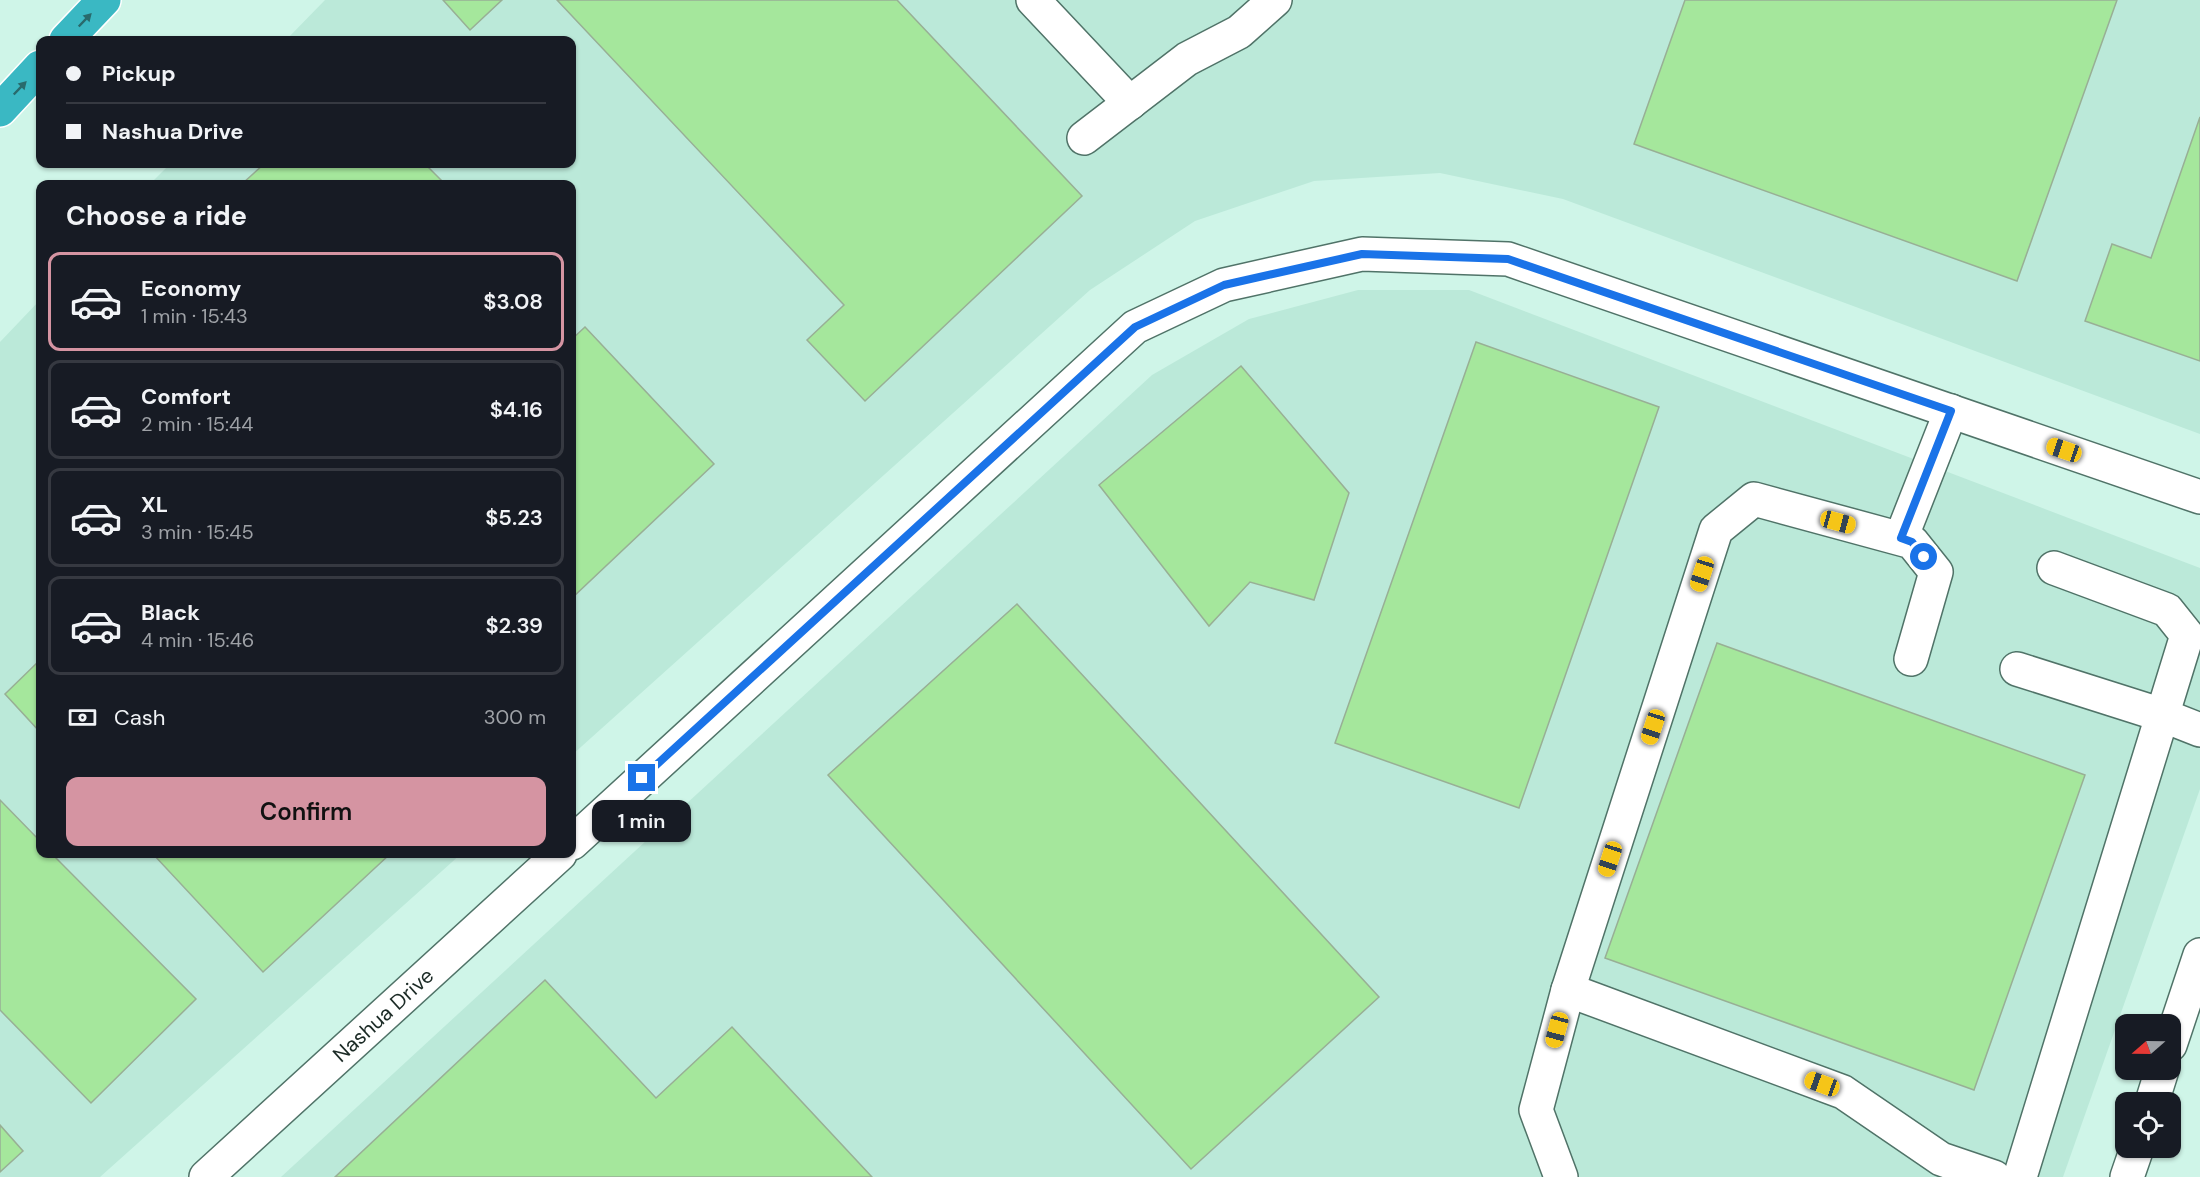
<!DOCTYPE html>
<html lang="en">
<head>
<meta charset="utf-8">
<style>
	:root { --surface:#171b24; --page:#20242c; --text:#f1f3f6; --muted:#9ea1a6; --line:#363941; --accent:#d594a2 }
	body { margin:0; font-family:"DM Sans",sans-serif; background:var(--page); color:var(--text); height:100vh; display:flex; flex-direction:column; font-size:22px; white-space:nowrap }
	* { box-sizing:border-box; margin:0 }
	p { font-size:20px; color:var(--muted) }
	.icon { flex:none; width:33px; height:33px; fill:none; stroke:currentColor; stroke-width:2; stroke-linecap:round; stroke-linejoin:round }
	.map { position:relative; flex:1; overflow:hidden }
	.panel { position:absolute; left:36px; top:180px; width:540px; height:678px; display:flex; flex-direction:column; background:var(--surface); border-radius:12px; box-shadow:0 2px 4px #0004 }
	.panel>* { flex:none }
	.guide { position:absolute; left:36px; top:36px; width:540px; height:132px; border-radius:12px; box-shadow:0 2px 4px #0004; display:grid; align-content:center; height:132px; padding:0 30px; background:var(--surface) }
	.needle { width:39px; rotate:250deg }
	.buttons { position:absolute; left:2115px; top:1014px; display:grid; gap:12px }
	.buttons a { display:grid; place-items:center; width:66px; height:66px; border-radius:12px; background:var(--surface); box-shadow:0 2px 4px #0004; font-size:30px }
	.end { position:absolute; width:27px; height:27px; margin:-14px; border:8px solid #1a73e8; background:#fff; box-shadow:0 0 0 3px #fff }
	.from { border-radius:50% }
	.bubble { position:absolute; height:42px; border-radius:12px; background:var(--surface); box-shadow:0 2px 4px #0004; font-size:20px; font-weight:600; line-height:42px; text-align:center }
	.car { position:absolute; width:18px; height:36px; margin:-18px -9px; border-radius:8px; box-shadow:0 0 4px 2px #0007; background:linear-gradient(#f5c518 24%,#345 0 40%,#f5c518 0 76%,#345 0 86%,#f5c518 0) }
	.guide b { display:flex; align-items:center; gap:21px; height:57px; font-size:22px }
	.guide b+b { border-top:2px solid var(--line) }
	.guide i { width:15px; height:15px; background:var(--text) }
	ul { padding:0; list-style:none }
	li { display:flex; align-items:center; gap:18px; height:99px; margin:0 12px 9px; padding:0 18px; border:3px solid var(--line); border-radius:12px }
	li div { flex:1 }
	li b { display:block; font-size:22px }
	li em { font-style:normal; font-weight:600 }
	li.on { border-color:var(--accent) }
	li>.icon { width:54px; height:54px; stroke-width:1.5 }
	h2 { padding:0 30px; font-size:27px; line-height:72px }
	.pay { display:flex; align-items:center; gap:15px; height:66px; padding:0 30px; font-size:22px }
	.pay p { margin-inline-start:auto }
	.action { display:flex; gap:12px; margin-top:auto; padding:12px 30px }
	.action a { flex:1; height:69px; border-radius:12px; background:var(--accent); color:#111; font-size:24px; font-weight:600; line-height:69px; text-align:center }
	.map>svg:first-child { display:block }
	.built { fill:#bbe9d9 }
	.building { fill:#a5e79c; stroke:#98af95; stroke-width:1.5 }
	.lines { fill:none; stroke-linecap:round; stroke-linejoin:round }
	.minor-casing { stroke:#507368; stroke-width:36 }
	.highway-casing { stroke:#fff; stroke-width:36 }
	.minor { stroke:#fff; stroke-width:33 }
	.highway { stroke:#3ab8c3; stroke-width:33 }
	.oneway { fill:#296a6c }
	.route { stroke:#1a73e8; stroke-width:8 }
	.labels { text-anchor:middle; dominant-baseline:central; stroke-width:4.5; stroke-linejoin:round; paint-order:stroke }
	.street-label { font-size:21px; fill:#1b2a25; stroke:#fff }
</style>
</head>
<body>
<div class="map">
<svg width="2200" height="1177" viewBox="0 0 2200 1177">
	<rect width="100%" height="100%" fill="#cff5e8"/>
	<!-- built -->
	<g class="built">
		<path d="M325 0H2200V434L1563 199 1440 173 1314 181 1195 221 1090 290 572 755V184H150L170 164H572V40H286Z"/>
		<path d="M1358 290H1469L2200 568V789L2063 1177H281L1152 375 1249 319Z"/>
		<path d="M40 300V854H461L100 1177H0V342Z"/>
	</g>
	<!-- building -->
	<g class="building">
		<path d="M443 0H502L470 30Z"/>
		<path d="M557 0H897L1082 196 865 401 807 340 844 305Z"/>
		<path d="M1685 0H2117L2017 281 1634 144Z"/>
		<path d="M2200 117V361L2085 321 2112 244 2151 258Z"/>
		<path d="M264 164H425L445 184H242Z"/>
		<path d="M585 327 714 464 572 598V339Z"/>
		<path d="M1476 342 1659 407 1519 808 1335 743Z"/>
		<path d="M1241 366 1349 493 1314 600 1250 582 1209 626 1099 485Z"/>
		<path d="M1017 604 1379 997 1191 1169 828 775Z"/>
		<path d="M1717 643 2085 775 1974 1090 1605 958Z"/>
		<path d="M40 660V732L5 694Z"/>
		<path d="M0 800 40 841V854H52L196 999 91 1103 0 1010Z"/>
		<path d="M153 854H390L263 972Z"/>
		<path d="M545 980 656 1098 732 1027 872 1177H335Z"/>
		<path d="M0 1125 23 1151 0 1172Z"/>
	</g>
	<g class="lines">
		<!-- minor casing -->
		<g class="minor-casing">
			<g id="minor">
				<path d="M1033 0 1130 103"/>
				<path d="M1084 138 1187 59 1239 32 1275 0"/>
				<path d="M1901 538 1951 411"/>
				<path d="M1911 659 1936 572 1912 542 1754 499 1716 530 1568 990 1843 1092 1941 1159 1994 1177"/>
				<path d="M2017 669 2162 715 2200 730"/>
				<path d="M572 843 1135 327 1224 285 1362 254 1508 259 2200 497"/>
				<path d="M2170 1045 2200 955"/>
				<path d="M2152 1102 2162 1070"/>
				<path id="s1" d="M206 1177 560 854"/>
				<path d="M1561 1177 1536 1110 1568 990"/>
				<path d="M2020 1177 2187 635 2167 610 2054 568"/>
				<path d="M2127 1177 2137 1148"/>
			</g>
		</g>
		<!-- highway casing -->
		<g class="highway-casing">
			<g id="highway">
				<path d="M66 40 104 0"/>
				<path d="M0 110 40 67"/>
			</g>
		</g>
		<!-- minor -->
		<use href="#minor" class="minor"/>
		<!-- highway -->
		<use href="#highway" class="highway"/>
	</g>
	<!-- one-way arrows -->
	<defs><path id="oneway-solid" d="M-6-.8H1V-3.2L6.5 0L1 3.2V.8H-6Z" transform="scale(1.5)"/></defs>
	<g class="oneway">
		<use href="#oneway-solid" transform="translate(85 20) rotate(-46)"/>
		<use href="#oneway-solid" transform="translate(20 88) rotate(-46)"/>
	</g>
	<g class="lines">
		<!-- route -->
		<path class="route" d="M642 778 1135 327 1224 285 1362 254 1508 259 1951 411 1901 538 1912 542 1924 557"/>
	</g>
	<g class="labels">
		<!-- street labels -->
		<g class="street-label">
			<text stroke="none"><textPath href="#s1" startOffset="240">Nashua Drive</textPath></text>
		</g>
	</g>
</svg>
<div class="buttons">
<a><svg class="needle" viewBox="-14 -14 28 28"><path d="M0-13l5 13h-10z" fill="#e53935"/><path d="M0 13l5-13h-10z" fill="#9ea1a6"/></svg></a>
<a><svg class="icon" aria-label="locate" viewBox="0 0 24 24"><circle cx="12" cy="12" r="6"/><path d="M12 2v4M12 18v4M2 12h4M18 12h4"/></svg></a>
</div>
<i class="end from" style="left:1924px;top:557px"></i>
<i class="end" style="left:642px;top:778px"></i>
<div class="bubble" style="left:592px;top:800px;width:99px">1 min</div>
<i class="car" style="left:2064px;top:450px;rotate:289deg"></i>
<i class="car" style="left:1838px;top:522px;rotate:105deg"></i>
<i class="car" style="left:1702px;top:574px;rotate:198deg"></i>
<i class="car" style="left:1653px;top:727px;rotate:198deg"></i>
<i class="car" style="left:1610px;top:859px;rotate:198deg"></i>
<i class="car" style="left:1557px;top:1030px;rotate:195deg"></i>
<i class="car" style="left:1822px;top:1084px;rotate:290deg"></i>
<div class="guide">
<b><i class="from"></i>Pickup</b>
<b><i></i>Nashua Drive</b>
</div>
<section class="panel">
<h2>Choose a ride</h2>
<ul>
<li class="on"><svg class="icon" aria-label="car" viewBox="0 0 24 24"><path d="M5 17H2v-5l4-1 3-4h7l3 4 3 1v5h-3M9 17h6M6 11h13"/><circle cx="7" cy="17" r="2"/><circle cx="17" cy="17" r="2"/></svg><div><b>Economy</b><p>1 min · 15:43</p></div><em>$3.08</em></li>
<li><svg class="icon" aria-label="car" viewBox="0 0 24 24"><path d="M5 17H2v-5l4-1 3-4h7l3 4 3 1v5h-3M9 17h6M6 11h13"/><circle cx="7" cy="17" r="2"/><circle cx="17" cy="17" r="2"/></svg><div><b>Comfort</b><p>2 min · 15:44</p></div><em>$4.16</em></li>
<li><svg class="icon" aria-label="car" viewBox="0 0 24 24"><path d="M5 17H2v-5l4-1 3-4h7l3 4 3 1v5h-3M9 17h6M6 11h13"/><circle cx="7" cy="17" r="2"/><circle cx="17" cy="17" r="2"/></svg><div><b>XL</b><p>3 min · 15:45</p></div><em>$5.23</em></li>
<li><svg class="icon" aria-label="car" viewBox="0 0 24 24"><path d="M5 17H2v-5l4-1 3-4h7l3 4 3 1v5h-3M9 17h6M6 11h13"/><circle cx="7" cy="17" r="2"/><circle cx="17" cy="17" r="2"/></svg><div><b>Black</b><p>4 min · 15:46</p></div><em>$2.39</em></li>
</ul>
<div class="pay"><svg class="icon" aria-label="cash" viewBox="0 0 24 24"><path d="M3 7h18v10H3z"/><circle cx="12" cy="12" r="2"/></svg>Cash<p>300 m</p></div>
<div class="action"><a>Confirm</a></div>
</section>
</div>
</body>
</html>
